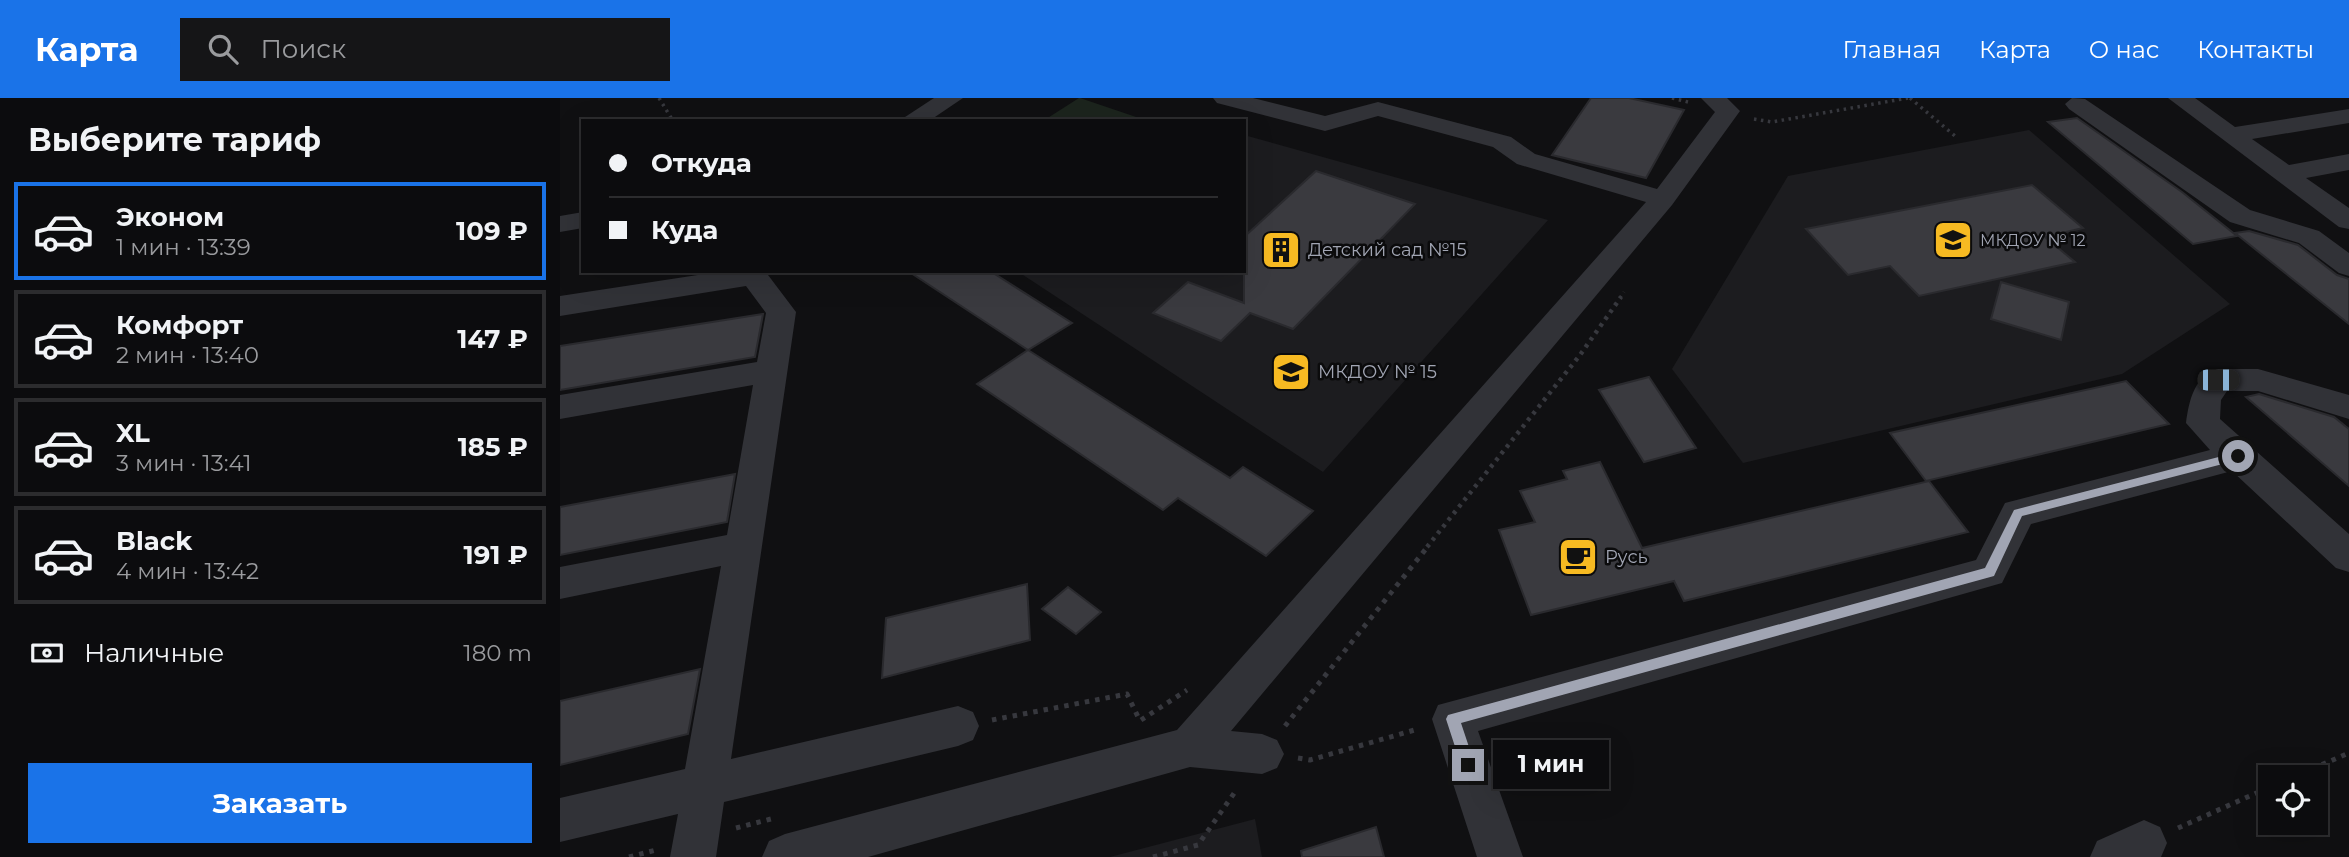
<!DOCTYPE html>
<html lang="ru">
<head>
<meta charset="utf-8">
<style>
	:root { --surface:#0c0c0e; --page:#151517; --text:#f1f3f6; --muted:#9a9b9e; --line:#2c2c2e; --accent:#1a73e8 }
	body { margin:0; font-family:Montserrat,sans-serif; background:var(--page); color:var(--text); height:100vh; display:flex; flex-direction:column; font-size:26px; white-space:nowrap }
	* { box-sizing:border-box; margin:0 }
	p { font-size:23px; color:var(--muted) }
	.icon { flex:none; width:38px; height:38px; fill:none; stroke:currentColor; stroke-width:2; stroke-linecap:round; stroke-linejoin:round }
	.map { position:relative; flex:1; overflow:hidden }
	.side { display:flex; flex-direction:column; background:var(--surface); width:560px }
	.side>* { flex:none }
	.hud { position:absolute; left:21px; top:21px; width:665px; height:154px; border-radius:0px; box-shadow:0 7px 28px #0002,0 0 0 2px var(--line); display:grid; align-content:center; height:154px; padding:0 28px; background:var(--surface) }
	.fabs { position:absolute; left:1698px; top:667px; display:grid; gap:14px }
	.fabs a { display:grid; place-items:center; width:70px; height:70px; border-radius:0px; background:var(--surface); box-shadow:0 7px 28px #0002,0 0 0 2px var(--line); font-size:35px }
	.end { position:absolute; width:32px; height:32px; margin:-16px; border:9px solid #a1a5b3; background:#111; box-shadow:0 0 0 4px #111 }
	.from { border-radius:50% }
	.bubble { position:absolute; height:49px; border-radius:0px; background:var(--surface); box-shadow:0 7px 28px #0002,0 0 0 2px var(--line); font-size:23px; font-weight:700; line-height:49px; text-align:center }
	.car { position:absolute; width:21px; height:42px; margin:-21px -10px; border-radius:9px; box-shadow:0 0 5px 2px #0007; background:linear-gradient(#222 24%,#8ab4d8 0 40%,#222 0 76%,#8ab4d8 0 86%,#222 0) }
	.hud b { display:flex; align-items:center; gap:24px; height:66px; font-size:26px }
	.hud b+b { border-top:2px solid var(--line) }
	.hud i { width:18px; height:18px; background:var(--text) }
	ul { padding:0; list-style:none }
	li { display:flex; align-items:center; gap:21px; height:98px; margin:0 14px 10px; padding:0 14px; border:4px solid var(--line); border-radius:0px }
	li div { flex:1 }
	li b { display:block; font-size:26px }
	li em { font-style:normal; font-weight:700 }
	li.active { border-color:var(--accent) }
	li>.icon { width:63px; height:63px; stroke-width:1.5 }
	h2 { padding:0 28px; font-size:32px; line-height:84px }
	.pay { display:flex; align-items:center; gap:18px; height:77px; padding:0 28px; font-size:26px }
	.pay p { margin-inline-start:auto }
	.button { display:flex; gap:14px; margin-top:auto; padding:14px 28px }
	.button a { flex:1; height:80px; border-radius:0px; background:var(--accent); color:#fff; font-size:28px; font-weight:700; line-height:80px; text-align:center }
	header { display:flex; align-items:center; gap:42px; box-sizing:border-box; height:98px; padding:0 35px; background:var(--accent); color:#fff }
	header strong { font-size:33px }
	nav { display:flex; gap:38px; margin-inline-start:auto; font-size:24px }
	.search { width:490px; height:63px; background:var(--page); display:flex; align-items:center; gap:18px; box-sizing:border-box; padding:0 24px; border-radius:0px; color:var(--muted); font-size:26px }
	main { display:flex; flex:1; min-height:0 }
	.map>svg:first-child { display:block }
	.built { fill:#1c1c1f }
	.green { fill:#1c241d }
	.building { fill:#3a3a3f; stroke:#2a2a2e; stroke-width:2 }
	.lines { fill:none; stroke-linecap:round; stroke-linejoin:round }
	.path-far2 { stroke:#37383e; stroke-width:3.5; stroke-dasharray:2.5 4.5; stroke-linecap:butt }
	.path-far1 { stroke:#37383e; stroke-width:4.5; stroke-dasharray:3.5 5; stroke-linecap:butt }
	.path { stroke:#37383e; stroke-width:5; stroke-dasharray:4.5 6; stroke-linecap:butt }
	.minor { fill:#313237; fill-rule:evenodd }
	.route { fill:#a1a5b3 }
	.labels { text-anchor:middle; dominant-baseline:central; stroke-width:5; stroke-linejoin:round; paint-order:stroke }
	.far-poi-label { font-size:16px; fill:#a1a5b3; stroke:#0b0b0c; text-anchor:start }
	.poi-label { font-size:18px; fill:#a1a5b3; stroke:#0b0b0c; text-anchor:start }
</style>
</head>
<body>
<header>
<strong>Карта</strong>
<div class="search"><svg class="icon" aria-label="search" viewBox="0 0 24 24"><circle cx="10" cy="10" r="6"/><path d="M15 15l6 6"/></svg>Поиск</div>
<nav><a>Главная</a><a>Карта</a><a>О нас</a><a>Контакты</a></nav>
</header>
<main>
<section class="side">
<h2>Выберите тариф</h2>
<ul>
<li class="active"><svg class="icon" aria-label="car" viewBox="0 0 24 24"><path d="M5 17H2v-5l4-1 3-4h7l3 4 3 1v5h-3M9 17h6M6 11h13"/><circle cx="7" cy="17" r="2"/><circle cx="17" cy="17" r="2"/></svg><div><b>Эконом</b><p>1 мин · 13:39</p></div><em>109 ₽</em></li>
<li><svg class="icon" aria-label="car" viewBox="0 0 24 24"><path d="M5 17H2v-5l4-1 3-4h7l3 4 3 1v5h-3M9 17h6M6 11h13"/><circle cx="7" cy="17" r="2"/><circle cx="17" cy="17" r="2"/></svg><div><b>Комфорт</b><p>2 мин · 13:40</p></div><em>147 ₽</em></li>
<li><svg class="icon" aria-label="car" viewBox="0 0 24 24"><path d="M5 17H2v-5l4-1 3-4h7l3 4 3 1v5h-3M9 17h6M6 11h13"/><circle cx="7" cy="17" r="2"/><circle cx="17" cy="17" r="2"/></svg><div><b>XL</b><p>3 мин · 13:41</p></div><em>185 ₽</em></li>
<li><svg class="icon" aria-label="car" viewBox="0 0 24 24"><path d="M5 17H2v-5l4-1 3-4h7l3 4 3 1v5h-3M9 17h6M6 11h13"/><circle cx="7" cy="17" r="2"/><circle cx="17" cy="17" r="2"/></svg><div><b>Black</b><p>4 мин · 13:42</p></div><em>191 ₽</em></li>
</ul>
<div class="pay"><svg class="icon" aria-label="cash" viewBox="0 0 24 24"><path d="M3 7h18v10H3z"/><circle cx="12" cy="12" r="2"/></svg>Наличные<p>180 m</p></div>
<div class="button"><a>Заказать</a></div>
</section>
<div class="map">
<svg width="1789" height="759" viewBox="0 0 1789 759">
	<rect width="100%" height="100%" fill="#101012"/>
	<!-- built -->
	<g class="built">
		<path d="M1469 32 1670 206 1562 276 1183 365 1112 271 1228 78Z"/>
		<path d="M684 37 988 122 763 374 457 173H684Z"/>
		<path d="M695 721 702 759H550Z"/>
	</g>
	<!-- green -->
	<path class="green" d="M519 0H520L579 20 483 23Z"/>
	<!-- building -->
	<g class="building">
		<path d="M1031 0H1069L1124 12 1086 80 992 57Z"/>
		<path d="M1517 20 1622 94 1677 138 1633 146 1488 24Z"/>
		<path d="M756 73 855 106 733 231 690 215 661 243 593 215 628 184 684 205V139Z"/>
		<path d="M1472 87 1523 130 1485 139 1515 164 1359 198 1330 168 1288 177 1246 131Z"/>
		<path d="M1689 133 1738 147 1777 177 1789 181V226L1675 135Z"/>
		<path d="M348 173H430L512 225 468 252Z"/>
		<path d="M1441 184 1509 204 1501 242 1431 221Z"/>
		<path d="M203 216 195 259 0 292V248Z"/>
		<path d="M468 252 670 380 683 369 753 413 706 458 618 400 603 412 417 286Z"/>
		<path d="M1089 279 1136 350 1084 364 1039 292Z"/>
		<path d="M1566 283 1609 326 1366 383 1330 335Z"/>
		<path d="M1699 296 1774 319 1789 331V388L1686 299Z"/>
		<path d="M1040 364 1082 450 1369 383 1408 434 1124 503 1114 483 971 517 939 432 975 424 960 393 1007 381 1003 373Z"/>
		<path d="M175 376 167 424 0 457V409Z"/>
		<path d="M467 486 470 542 322 580 326 520Z"/>
		<path d="M508 489 541 514 516 536 482 511Z"/>
		<path d="M140 571 128 636 0 667V603Z"/>
		<path d="M973 643 986 676 944 688 932 655Z"/>
		<path d="M816 729 824 759H742L741 753Z"/>
	</g>
	<g class="lines">
		<!-- path-far2 -->
		<g class="path-far2">
			<path d="M99 0 113 23"/>
			<path d="M1112 0 1128 4"/>
			<path d="M1350 0 1395 38"/>
			<path d="M1194 21 1212 24 1348 0"/>
			<path d="M1060 200 1064 194"/>
		</g>
		<!-- path-far1 -->
		<path class="path-far1" d="M867 449 1020 257 1061 199"/>
		<!-- path -->
		<g class="path">
			<path d="M432 622 567 596 580 623"/>
			<path d="M581 622 627 592"/>
			<path d="M725 628 869 447"/>
			<path d="M738 660 750 662 858 631"/>
			<path d="M1733 679 1789 655"/>
			<path d="M176 730 211 721"/>
			<path d="M1618 730 1710 689"/>
			<path d="M69 759 96 752"/>
			<path d="M593 759 638 747 677 691"/>
		</g>
		<!-- minor -->
		<g class="minor">
			<path d="M374 0H403L369 23H339Z"/>
			<path d="M653 0H693L765 18 818 4 951 39 975 56 1097 91 1155 14 1141 0H1167L1180 13 1112 107 671 633 702 636 717 642 724 656 717 670 702 676 630 669 308 759H202L209 743 225 736 617 632 1086 104 957 66 933 49 818 18 765 33 657 5Z"/>
			<path d="M1512 0 1525 1 1690 112 1759 133 1789 155V178L1779 175 1739 145 1670 124 1509 11 1505 6Z"/>
			<path d="M1608 0H1635L1675 29 1789 11V25L1692 41 1729 67 1789 56V72L1746 80 1789 110V131L1779 129Z"/>
			<path d="M23 114V130L0 134V118Z"/>
			<path d="M164 173H205L236 214 171 661 398 608 413 614 419 628 413 642 398 648 164 704 156 759H110L118 716 0 744V700L125 671 161 468 0 501V469L167 437 193 287 0 321V297L197 264 206 215 186 188 0 218V198Z"/>
			<path d="M1658 271H1698L1789 297V321L1698 293H1667L1661 302 1660 321 1789 436V474L1776 470 1672 373 1471 426 1442 485 918 633 963 759H917L872 621 878 607 1416 462 1445 405 1650 352 1626 325C1629 303 1634 278 1658 271Z"/>
			<path d="M1584 722 1600 729 1607 745 1601 759H1530L1537 743Z"/>
		</g>
	</g>
	<!-- route -->
	<path class="route" d="M1678 354 1682 355V361L1462 418 1434 478 901 625 915 667 908 674 901 667 886 621 888 617 1425 470 1454 412Z"/>
	<!-- icons -->
	<defs>
		<g id="school-square" transform="scale(2.0125)"><rect x="-9" y="-9" width="18" height="18" rx="4" fill="#f7ba22" stroke="#0b0b0c"/><path d="M0-5L7-2L0 1L-7-2ZM-4 1L0 2.5L4 1V4Q0 6-4 4Z" fill="#111"/></g>
		<g id="building-square" transform="scale(2.0125)"><rect x="-9" y="-9" width="18" height="18" rx="4" fill="#f7ba22" stroke="#0b0b0c"/><path d="M-4-6H4V6H1V3H-1V6H-4ZM-2.5-4.3h1.7v1.8h-1.7ZM.8-4.3h1.7v1.8H.8ZM-2.5-1h1.7V.8h-1.7ZM.8-1h1.7V.8H.8Z" fill="#111"/></g>
		<g id="cafe-square" transform="scale(2.0125)"><rect x="-9" y="-9" width="18" height="18" rx="4" fill="#f7ba22" stroke="#0b0b0c"/><path d="M-5.5-4.5H6V0H3Q3 3.5 0 3.5H-2.5Q-5.5 3.5-5.5 0ZM3-3.2v2h1.7v-2ZM-6 4.5H4V6H-6Z" fill="#111"/></g>
	</defs>
	<g fill-rule="evenodd">
		<use href="#school-square" x="1393" y="142"/>
		<use href="#building-square" x="721" y="152"/>
		<use href="#school-square" x="731" y="274"/>
		<use href="#cafe-square" x="1018" y="459"/>
	</g>
	<g class="labels">
		<!-- far-poi labels -->
		<g class="far-poi-label">
			<text x="1420" y="142">МКДОУ № 12</text>
		</g>
		<!-- poi labels -->
		<g class="poi-label">
			<text x="748" y="152">Детский сад №15</text>
			<text x="758" y="274">МКДОУ № 15</text>
			<text x="1045" y="459">Русь</text>
		</g>
	</g>
</svg>
<div class="fabs">
<a><svg class="icon" aria-label="locate" viewBox="0 0 24 24"><circle cx="12" cy="12" r="6"/><path d="M12 2v4M12 18v4M2 12h4M18 12h4"/></svg></a>
</div>
<i class="end from" style="left:1678px;top:358px"></i>
<i class="end" style="left:908px;top:667px"></i>
<div class="bubble" style="left:933px;top:642px;width:116px">1 мин</div>
<i class="car" style="left:1658px;top:282px;rotate:90deg"></i>
<div class="hud">
<b><i class="from"></i>Откуда</b>
<b><i></i>Куда</b>
</div>
</div>
</main>
</body>
</html>
